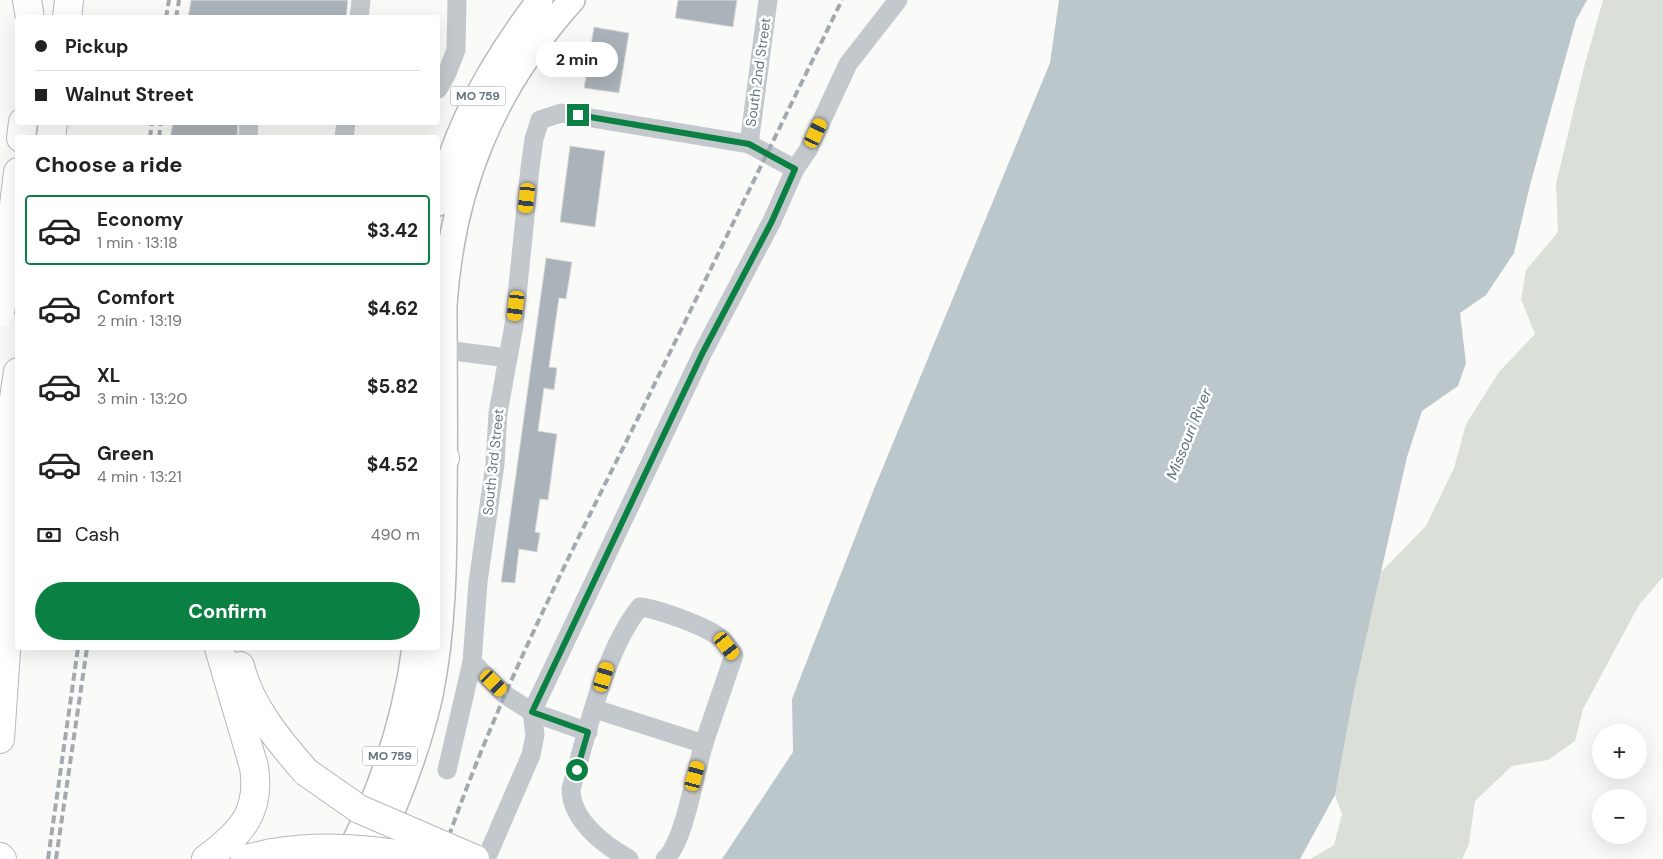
<!DOCTYPE html>
<html lang="en">
<head>
<meta charset="utf-8">
<style>
	:root { --surface:#fff; --page:#f6f6f6; --text:#222; --muted:#767676; --line:#e0e0e0; --accent:#0b8043 }
	body { margin:0; font-family:"DM Sans",sans-serif; background:var(--page); color:var(--text); height:100vh; display:flex; flex-direction:column; font-size:19px; white-space:nowrap }
	* { box-sizing:border-box; margin:0 }
	p { font-size:16px; color:var(--muted) }
	.icon { flex:none; width:28px; height:28px; fill:none; stroke:currentColor; stroke-width:2; stroke-linecap:round; stroke-linejoin:round }
	.map { position:relative; flex:1; overflow:hidden }
	.details { position:absolute; left:15px; top:135px; width:425px; height:515px; display:flex; flex-direction:column; background:var(--surface); border-radius:5px; box-shadow:0 5px 20px #0002 }
	.details>* { flex:none }
	.banner { position:absolute; left:15px; top:15px; width:425px; height:110px; border-radius:5px; box-shadow:0 5px 20px #0002; display:grid; align-content:center; height:110px; padding:0 20px; background:var(--surface) }
	.fabs { position:absolute; left:1592px; top:724px; display:grid; gap:10px }
	.fabs a { display:grid; place-items:center; width:55px; height:55px; border-radius:50%; background:var(--surface); box-shadow:0 5px 20px #0002; font-size:25px }
	.end { position:absolute; width:22px; height:22px; margin:-11px; border:6px solid #0b8043; background:#fff; box-shadow:0 0 0 2px #fff }
	.from { border-radius:50% }
	.bubble { position:absolute; height:35px; border-radius:18px; background:var(--surface); box-shadow:0 5px 20px #0002; font-size:16px; font-weight:700; line-height:35px; text-align:center }
	.car { position:absolute; width:15px; height:30px; margin:-15px -8px; border-radius:6px; box-shadow:0 0 4px 1px #0007; background:linear-gradient(#f5c518 24%,#345 0 40%,#f5c518 0 76%,#345 0 86%,#f5c518 0) }
	.banner b { display:flex; align-items:center; gap:18px; height:48px; font-size:19px }
	.banner b+b { border-top:1px solid var(--line) }
	.banner i { width:12px; height:12px; background:var(--text) }
	ul { padding:0; list-style:none }
	li { display:flex; align-items:center; gap:15px; height:70px; margin:0 10px 8px; padding:0 10px; border:2px solid transparent; border-radius:5px }
	li div { flex:1 }
	li b { display:block; font-size:19px }
	li em { font-style:normal; font-weight:700 }
	li.on { border-color:var(--accent) }
	li>.icon { width:45px; height:45px; stroke-width:1.5 }
	h2 { padding:0 20px; font-size:22px; line-height:60px }
	.pay { display:flex; align-items:center; gap:12px; height:55px; padding:0 20px; font-size:19px }
	.pay p { margin-inline-start:auto }
	.button { display:flex; gap:10px; margin-top:auto; padding:10px 20px }
	.button a { flex:1; height:58px; border-radius:30px; background:var(--accent); color:#fff; font-size:20px; font-weight:700; line-height:58px; text-align:center }
	.map>svg:first-child { display:block }
	.green { fill:#dadfd7 }
	.water { fill:#bbc7cb }
	.building { fill:#aab3b9; stroke:#dcdcda }
	.lines { fill:none; stroke-linecap:round; stroke-linejoin:round }
	.major-casing { stroke:#b5babe; stroke-width:28 }
	.highway-casing { stroke:#b4b9bd; stroke-width:30 }
	.minor { stroke:#c3c8cc; stroke-width:19 }
	.major { stroke:#fff; stroke-width:25 }
	.highway { stroke:#fff; stroke-width:28 }
	.rail { stroke:#a2aab0; stroke-width:4; stroke-dasharray:8 4; stroke-linecap:butt }
	.highway-bridge-casing { stroke:#b4b9bd; stroke-width:30; stroke-linecap:butt }
	.highway-bridge { stroke:#fff; stroke-width:28 }
	.route { stroke:#0b8043; stroke-width:6 }
	.labels { text-anchor:middle; dominant-baseline:central; stroke-width:5; stroke-linejoin:round; paint-order:stroke }
	.shield { fill:#fff; stroke:#939fa8; stroke-width:1 }
	.shield-label { font-size:12px; font-weight:bold; fill:#657683 }
	.street-label { font-size:14px; fill:#657683; stroke:#fff }
	.water-label { font-size:15px; font-style:italic; fill:#60757c; stroke:#fff }
</style>
</head>
<body>
<div class="map">
<svg width="1663" height="859" viewBox="0 0 1663 859">
	<rect width="100%" height="100%" fill="#fafaf8"/>
	<!-- green -->
	<path class="green" d="M1603 0H1663V577L1639 605 1583 709 1575 741 1548 760 1512 766 1475 801 1469 844 1462 859H1310L1334 845 1342 814 1335 795 1355 687 1381 572 1426 526 1454 468 1466 424 1499 372 1535 334 1521 299 1526 270 1558 232 1556 184 1583 71Z"/>
	<!-- water -->
	<path class="water" d="M1059 0H1587L1576 20 1530 185 1514 253 1486 295 1460 313 1466 363 1458 386 1422 411 1407 457 1355 687 1335 795 1300 859H722L793 752 792 699 874 489 1050 63Z"/>
	<!-- building -->
	<g class="building">
		<path d="M191 0H348L346 18H188Z"/>
		<path d="M678 0H737L733 27 675 18Z"/>
		<path d="M594 27 629 33 619 93 584 88Z"/>
		<path d="M173 122H238L237 138H170Z"/>
		<path d="M570 146 605 151 595 227 560 222Z"/>
		<path d="M546 258 572 262 566 299 559 298 549 367 557 368 554 390 544 388 538 431 557 434 548 500 540 499 535 532 540 533 537 552 519 549 515 583 501 582Z"/>
	</g>
	<g class="lines">
		<!-- major casing -->
		<g class="major-casing">
			<g id="major">
				<path d="M438 203C454 128 494 60 540 0"/>
				<path d="M346 859C381 793 405 722 415 648"/>
				<path d="M371 859C395 806 417 753 430 695 443 630 444 565 444 499 445 434 444 370 444 305 452 187 492 89 572 0"/>
			</g>
		</g>
		<!-- highway casing -->
		<g class="highway-casing">
			<g id="highway">
				<path d="M27 0 30 18"/>
				<path d="M67 18 69 0"/>
				<path d="M21 138 23 122"/>
				<path d="M51 138 53 122"/>
				<path d="M8 256 18 172"/>
				<path d="M9 431 18 372"/>
				<path d="M438 460 445 458"/>
				<path d="M240 666C250 707 279 741 306 772"/>
				<path d="M0 739 8 621 7 553 12 414"/>
				<path d="M0 857 2 859"/>
				<path d="M206 859C241 833 261 813 254 767L219 648"/>
				<path d="M245 859 272 853"/>
			</g>
		</g>
		<!-- minor -->
		<g class="minor">
			<path d="M359 18 361 0"/>
			<path d="M438 89 447 73 456 50 457 0"/>
			<path d="M248 138 249 122"/>
			<path d="M344 138 346 122"/>
			<path d="M749 144 768 0"/>
			<path d="M438 349 508 358"/>
			<path d="M472 662 504 694 532 712 588 732"/>
			<path d="M595 709 704 744"/>
			<path d="M447 770 472 662 478 582 495 464 498 413 514 325 530 168 534 139 540 120 561 113 749 144 795 169"/>
			<path d="M486 859 531 755 535 735 532 712 703 352 772 221 795 169 808 150 848 64 898 0"/>
			<path d="M629 859C604 845 571 820 571 789 587 734 604 651 640 607 658 609 705 626 719 637 725 641 730 649 734 655 724 684 714 713 704 743 696 768 684 844 665 859"/>
		</g>
		<!-- major -->
		<use href="#major" class="major"/>
		<!-- highway -->
		<use href="#highway" class="highway"/>
		<!-- rail -->
		<g class="rail">
			<path d="M166 18 169 0"/>
			<path d="M176 18 179 0"/>
			<path d="M150 138 152 122"/>
			<path d="M159 138 161 122"/>
			<path d="M48 859 78 648"/>
			<path d="M56 859 87 648"/>
			<path d="M441 859C492 708 564 566 635 424 704 283 773 141 842 0"/>
		</g>
		<!-- highway-bridge casing -->
		<g class="highway-bridge-casing">
			<g id="highway-bridge">
				<path d="M0 313 8 256"/>
				<path d="M306 772 359 809 475 859"/>
				<path d="M272 853C323 844 376 849 427 859"/>
			</g>
		</g>
		<!-- highway-bridge -->
		<use href="#highway-bridge" class="highway-bridge"/>
	</g>
	<g class="lines">
		<!-- route -->
		<path class="route" d="M577 770 588 732 532 712 703 352 772 221 795 169 749 144 578 115"/>
	</g>
	<g class="labels">
		<!-- shield labels -->
		<g class="shield">
			<rect x="450.5" y="86.5" width="55" height="19" rx="4"/>
			<rect x="362.5" y="746.5" width="55" height="19" rx="4"/>
		</g>
		<g class="shield-label">
			<text x="478" y="96">MO 759</text>
			<text x="390" y="756">MO 759</text>
		</g>
		<!-- street labels -->
		<g class="street-label">
			<text transform="translate(758 72) rotate(-82)">South 2nd Street</text>
			<text transform="translate(493 462) rotate(-84)">South 3rd Street</text>
		</g>
		<!-- water labels -->
		<g class="water-label">
			<text transform="translate(1189 434) rotate(-68)">Missouri River</text>
		</g>
	</g>
</svg>
<div class="fabs">
<a>+</a>
<a>−</a>
</div>
<i class="end from" style="left:577px;top:770px"></i>
<i class="end" style="left:578px;top:115px"></i>
<div class="bubble" style="left:536px;top:42px;width:82px">2 min</div>
<i class="car" style="left:816px;top:133px;rotate:25deg"></i>
<i class="car" style="left:527px;top:198px;rotate:186deg"></i>
<i class="car" style="left:516px;top:306px;rotate:187deg"></i>
<i class="car" style="left:727px;top:646px;rotate:142deg"></i>
<i class="car" style="left:604px;top:677px;rotate:17deg"></i>
<i class="car" style="left:494px;top:683px;rotate:135deg"></i>
<i class="car" style="left:695px;top:776px;rotate:15deg"></i>
<div class="banner">
<b><i class="from"></i>Pickup</b>
<b><i></i>Walnut Street</b>
</div>
<section class="details">
<h2>Choose a ride</h2>
<ul>
<li class="on"><svg class="icon" aria-label="car" viewBox="0 0 24 24"><path d="M5 17H2v-5l4-1 3-4h7l3 4 3 1v5h-3M9 17h6M6 11h13"/><circle cx="7" cy="17" r="2"/><circle cx="17" cy="17" r="2"/></svg><div><b>Economy</b><p>1 min · 13:18</p></div><em>$3.42</em></li>
<li><svg class="icon" aria-label="car" viewBox="0 0 24 24"><path d="M5 17H2v-5l4-1 3-4h7l3 4 3 1v5h-3M9 17h6M6 11h13"/><circle cx="7" cy="17" r="2"/><circle cx="17" cy="17" r="2"/></svg><div><b>Comfort</b><p>2 min · 13:19</p></div><em>$4.62</em></li>
<li><svg class="icon" aria-label="car" viewBox="0 0 24 24"><path d="M5 17H2v-5l4-1 3-4h7l3 4 3 1v5h-3M9 17h6M6 11h13"/><circle cx="7" cy="17" r="2"/><circle cx="17" cy="17" r="2"/></svg><div><b>XL</b><p>3 min · 13:20</p></div><em>$5.82</em></li>
<li><svg class="icon" aria-label="car" viewBox="0 0 24 24"><path d="M5 17H2v-5l4-1 3-4h7l3 4 3 1v5h-3M9 17h6M6 11h13"/><circle cx="7" cy="17" r="2"/><circle cx="17" cy="17" r="2"/></svg><div><b>Green</b><p>4 min · 13:21</p></div><em>$4.52</em></li>
</ul>
<div class="pay"><svg class="icon" aria-label="cash" viewBox="0 0 24 24"><path d="M3 7h18v10H3z"/><circle cx="12" cy="12" r="2"/></svg>Cash<p>490 m</p></div>
<div class="button"><a>Confirm</a></div>
</section>
</div>
</body>
</html>
